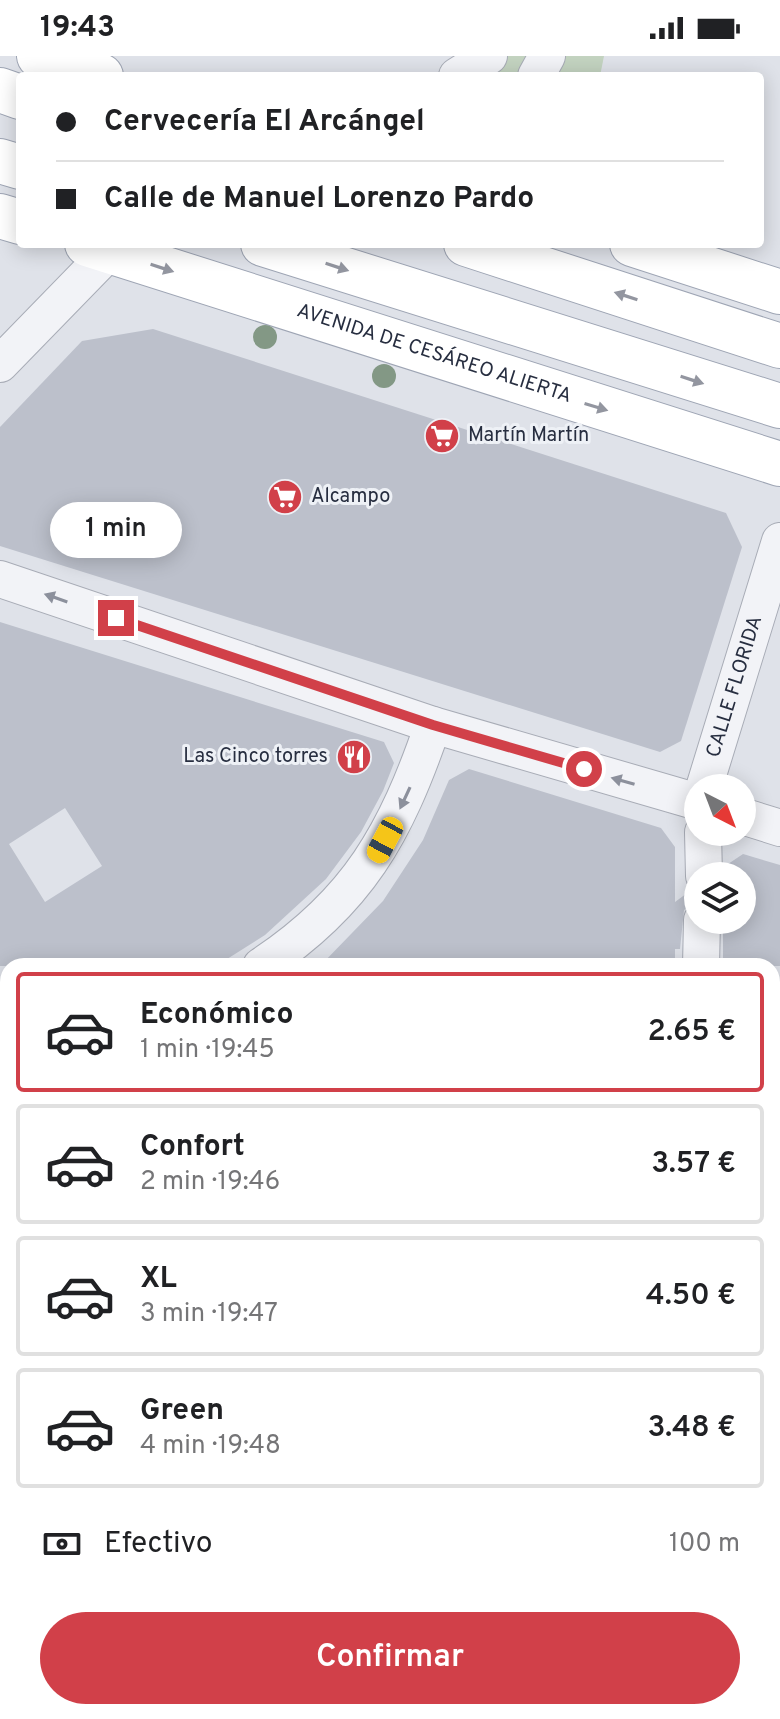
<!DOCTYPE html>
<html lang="es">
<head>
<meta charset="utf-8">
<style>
	:root { --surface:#fff; --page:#f6f6f6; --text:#202124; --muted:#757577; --line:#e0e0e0; --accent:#d14049 }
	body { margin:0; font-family:Overpass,sans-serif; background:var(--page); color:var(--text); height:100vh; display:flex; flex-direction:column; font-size:30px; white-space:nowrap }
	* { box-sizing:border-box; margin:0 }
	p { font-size:26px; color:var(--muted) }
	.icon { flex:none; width:44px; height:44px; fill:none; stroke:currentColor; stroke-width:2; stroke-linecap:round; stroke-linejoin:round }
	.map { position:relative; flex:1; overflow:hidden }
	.panel { position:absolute; left:0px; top:902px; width:780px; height:762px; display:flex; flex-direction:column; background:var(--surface); border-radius:24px 24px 0 0; box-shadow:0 4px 20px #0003 }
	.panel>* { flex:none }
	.guide { position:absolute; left:16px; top:16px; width:748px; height:176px; border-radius:8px; box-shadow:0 4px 20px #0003; display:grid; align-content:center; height:176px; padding:0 40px; background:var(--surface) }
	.needle { width:52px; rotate:138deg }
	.fabs { position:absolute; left:684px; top:718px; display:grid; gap:16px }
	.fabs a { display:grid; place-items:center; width:72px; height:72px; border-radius:50%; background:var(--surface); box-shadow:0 4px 20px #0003; font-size:40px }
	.end { position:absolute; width:36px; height:36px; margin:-18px; border:10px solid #d14049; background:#fff; box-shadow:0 0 0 4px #fff }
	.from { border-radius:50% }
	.bubble { position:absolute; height:56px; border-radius:28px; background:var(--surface); box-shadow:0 4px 20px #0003; font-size:26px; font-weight:600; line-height:56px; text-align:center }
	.car { position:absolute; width:24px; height:48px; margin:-24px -12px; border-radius:10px; box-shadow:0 0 6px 2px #0007; background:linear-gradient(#f5c518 24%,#345 0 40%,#f5c518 0 76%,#345 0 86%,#f5c518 0) }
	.guide b { display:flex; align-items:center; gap:28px; height:76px; font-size:30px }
	.guide b+b { border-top:2px solid var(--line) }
	.guide i { width:20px; height:20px; background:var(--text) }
	ul { padding:14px 0 0; list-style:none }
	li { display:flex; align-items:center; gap:24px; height:120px; margin:0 16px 12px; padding:0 24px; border:4px solid var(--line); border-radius:8px }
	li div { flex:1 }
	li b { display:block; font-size:30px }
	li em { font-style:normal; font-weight:600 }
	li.on { border-color:var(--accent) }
	li>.icon { width:72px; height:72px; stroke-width:1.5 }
	.pay { display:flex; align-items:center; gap:20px; height:88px; padding:0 40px; font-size:30px }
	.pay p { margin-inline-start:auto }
	.cta { display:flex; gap:16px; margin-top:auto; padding:16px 40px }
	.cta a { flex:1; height:92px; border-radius:48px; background:var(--accent); color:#fff; font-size:32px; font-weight:600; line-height:92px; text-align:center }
	.status { display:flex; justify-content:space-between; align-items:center; height:56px; padding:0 40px; background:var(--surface); direction:ltr }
	.status svg { height:22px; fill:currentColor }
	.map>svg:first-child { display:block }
	.green { fill:#c3d3c0 }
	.building { fill:#bcc0cb; fill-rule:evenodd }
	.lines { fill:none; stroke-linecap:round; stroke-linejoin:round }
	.minor-casing { stroke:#a8acb6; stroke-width:38 }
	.major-casing { stroke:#9ea5b4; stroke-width:46 }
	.minor { stroke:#f2f3f7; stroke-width:36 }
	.major { stroke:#fff; stroke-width:44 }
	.tree { fill:#839885 }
	.oneway { fill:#9396a0 }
	.oneway2 { fill:#8c909c }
	.route { stroke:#d14049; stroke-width:10 }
	.labels { text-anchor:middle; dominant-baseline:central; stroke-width:6; stroke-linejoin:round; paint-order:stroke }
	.street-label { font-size:20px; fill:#272e40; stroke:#eef1f6 }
	.poi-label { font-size:20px; fill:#272e40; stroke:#eef1f6; text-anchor:start }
</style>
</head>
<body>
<div class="status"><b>19:43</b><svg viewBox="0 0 49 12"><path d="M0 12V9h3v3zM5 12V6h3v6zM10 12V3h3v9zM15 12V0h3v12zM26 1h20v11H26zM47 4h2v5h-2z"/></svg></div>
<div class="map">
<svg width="780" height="1663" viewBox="0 0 780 1663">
	<rect width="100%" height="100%" fill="#dfe2e9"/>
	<!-- green -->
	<g class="green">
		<path d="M507 0H533L524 20H478Z"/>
		<path d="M560 0H604L600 20H557Z"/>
	</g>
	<!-- building -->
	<g class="building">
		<path d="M153 273 726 457 742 491 681 685 660 696 0 490V371L82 285Z"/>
		<path d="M0 566 384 686 394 707 383 735 361 776 326 823 265 879 216 910H0ZM65 752 102 810 45 846 9 788Z"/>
		<path d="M469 713 661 772 675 791V846L690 835 698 840V844L684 854 680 893H675V910H320L383 845 423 784 449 724Z"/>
		<path d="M743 798 780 809V910H723V864H742V820H725V810Z"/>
	</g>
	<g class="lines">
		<!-- minor casing -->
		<g class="minor-casing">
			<g id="minor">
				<path d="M457 20 489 0"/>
				<path d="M536 20 547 0"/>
				<path d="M0 308 110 195"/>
				<path d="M0 523 433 669 698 746"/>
				<path id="s1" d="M704 732 780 485"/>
				<path d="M742 760 780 772"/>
				<path d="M703 776 704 820"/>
				<path d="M261 910C358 846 396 777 433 669"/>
				<path d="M701 910 702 864"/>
				<path d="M0 1005 8 1017"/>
				<path d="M0 1076 8 1071"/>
				<path d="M772 1181 780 1183"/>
				<path d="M0 1636 8 1631"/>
			</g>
		</g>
		<!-- major casing -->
		<g class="major-casing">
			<g id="major">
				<path d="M39 0 101 20"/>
				<path d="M0 34 20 41"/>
				<path d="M0 105 20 111"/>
				<path d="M0 160 20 166"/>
				<path id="s2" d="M87 188 780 408"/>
				<path d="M263 188 780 350"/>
				<path d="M466 188 780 290"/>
				<path d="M632 188 780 236"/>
				<path d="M0 1587 8 1600"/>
				<path d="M44 1656 48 1663"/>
			</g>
		</g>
		<!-- minor -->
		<use href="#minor" class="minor"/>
		<!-- major -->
		<use href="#major" class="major"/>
	</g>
	<!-- trees -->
	<g class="tree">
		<circle cx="265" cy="281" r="12"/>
		<circle cx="384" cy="320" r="12"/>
	</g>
	<!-- one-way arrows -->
	<defs><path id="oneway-solid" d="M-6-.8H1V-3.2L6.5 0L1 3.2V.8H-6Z" transform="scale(2)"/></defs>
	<g class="oneway">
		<use href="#oneway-solid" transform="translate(337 211) rotate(18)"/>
		<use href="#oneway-solid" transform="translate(162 212) rotate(18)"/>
		<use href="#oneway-solid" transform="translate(626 240) rotate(-162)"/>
		<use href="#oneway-solid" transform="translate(692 324) rotate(18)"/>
		<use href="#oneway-solid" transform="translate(596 351) rotate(17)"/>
	</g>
	<g class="oneway2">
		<use href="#oneway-solid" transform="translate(56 542) rotate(-161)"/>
		<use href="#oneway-solid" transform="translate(623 725) rotate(-164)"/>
		<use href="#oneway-solid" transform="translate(405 742) rotate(115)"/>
	</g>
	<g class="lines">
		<!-- route -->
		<path class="route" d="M116 562 433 669 584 713"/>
	</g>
	<!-- icons -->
	<defs>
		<g id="supermarket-disc" transform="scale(1.8)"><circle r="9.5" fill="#d14049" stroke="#eef1f6"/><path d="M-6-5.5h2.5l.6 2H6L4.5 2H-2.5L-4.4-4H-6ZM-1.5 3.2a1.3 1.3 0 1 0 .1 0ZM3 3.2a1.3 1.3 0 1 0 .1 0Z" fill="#fff"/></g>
		<g id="restaurant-disc" transform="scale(1.8)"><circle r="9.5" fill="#d14049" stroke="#eef1f6"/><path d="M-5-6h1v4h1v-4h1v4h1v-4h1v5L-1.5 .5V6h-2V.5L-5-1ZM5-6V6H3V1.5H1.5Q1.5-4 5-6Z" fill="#fff"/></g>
	</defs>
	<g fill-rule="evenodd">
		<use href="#supermarket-disc" x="442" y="380"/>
		<use href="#supermarket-disc" x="285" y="441"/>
		<use href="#restaurant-disc" x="354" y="701"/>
	</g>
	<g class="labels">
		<!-- street labels -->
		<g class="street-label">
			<text stroke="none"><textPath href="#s2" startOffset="364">AVENIDA DE CESÁREO ALIERTA</textPath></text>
			<text stroke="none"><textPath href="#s1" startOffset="106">CALLE FLORIDA</textPath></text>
		</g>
		<!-- poi labels -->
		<g class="poi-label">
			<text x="468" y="380">Martín Martín</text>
			<text x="311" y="441">Alcampo</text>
			<text x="328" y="701" text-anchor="end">Las Cinco torres</text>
		</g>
	</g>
</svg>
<div class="fabs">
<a><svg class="needle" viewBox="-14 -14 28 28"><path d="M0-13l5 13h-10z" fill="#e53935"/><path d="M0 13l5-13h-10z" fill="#757577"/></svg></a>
<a><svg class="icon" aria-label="layers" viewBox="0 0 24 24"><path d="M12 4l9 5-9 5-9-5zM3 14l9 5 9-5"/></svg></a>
</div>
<i class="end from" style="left:584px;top:713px"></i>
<i class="end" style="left:116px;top:562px"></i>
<div class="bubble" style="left:50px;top:446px;width:132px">1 min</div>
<i class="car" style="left:385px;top:784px;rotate:208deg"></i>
<div class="guide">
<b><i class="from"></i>Cervecería El Arcángel</b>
<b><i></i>Calle de Manuel Lorenzo Pardo</b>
</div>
<section class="panel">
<ul>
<li class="on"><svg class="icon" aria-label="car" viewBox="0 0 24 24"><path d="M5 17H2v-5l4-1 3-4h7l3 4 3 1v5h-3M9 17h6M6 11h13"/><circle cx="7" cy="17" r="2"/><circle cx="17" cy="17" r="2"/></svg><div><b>Económico</b><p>1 min · 19:45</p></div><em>2.65 €</em></li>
<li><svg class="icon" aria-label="car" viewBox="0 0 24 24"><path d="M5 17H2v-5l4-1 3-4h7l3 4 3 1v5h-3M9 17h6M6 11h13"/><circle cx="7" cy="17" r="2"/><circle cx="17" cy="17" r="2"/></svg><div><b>Confort</b><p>2 min · 19:46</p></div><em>3.57 €</em></li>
<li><svg class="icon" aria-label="car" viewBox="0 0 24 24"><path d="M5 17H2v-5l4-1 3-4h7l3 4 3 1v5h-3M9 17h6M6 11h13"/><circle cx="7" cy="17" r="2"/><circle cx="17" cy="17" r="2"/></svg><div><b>XL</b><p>3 min · 19:47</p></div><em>4.50 €</em></li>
<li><svg class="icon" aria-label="car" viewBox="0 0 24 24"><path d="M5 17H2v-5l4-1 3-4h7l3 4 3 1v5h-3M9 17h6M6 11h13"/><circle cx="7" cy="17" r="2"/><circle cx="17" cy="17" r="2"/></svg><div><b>Green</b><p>4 min · 19:48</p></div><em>3.48 €</em></li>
</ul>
<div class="pay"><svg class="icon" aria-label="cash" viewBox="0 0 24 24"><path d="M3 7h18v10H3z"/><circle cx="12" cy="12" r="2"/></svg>Efectivo<p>100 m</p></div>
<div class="cta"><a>Confirmar</a></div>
</section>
</div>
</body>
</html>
